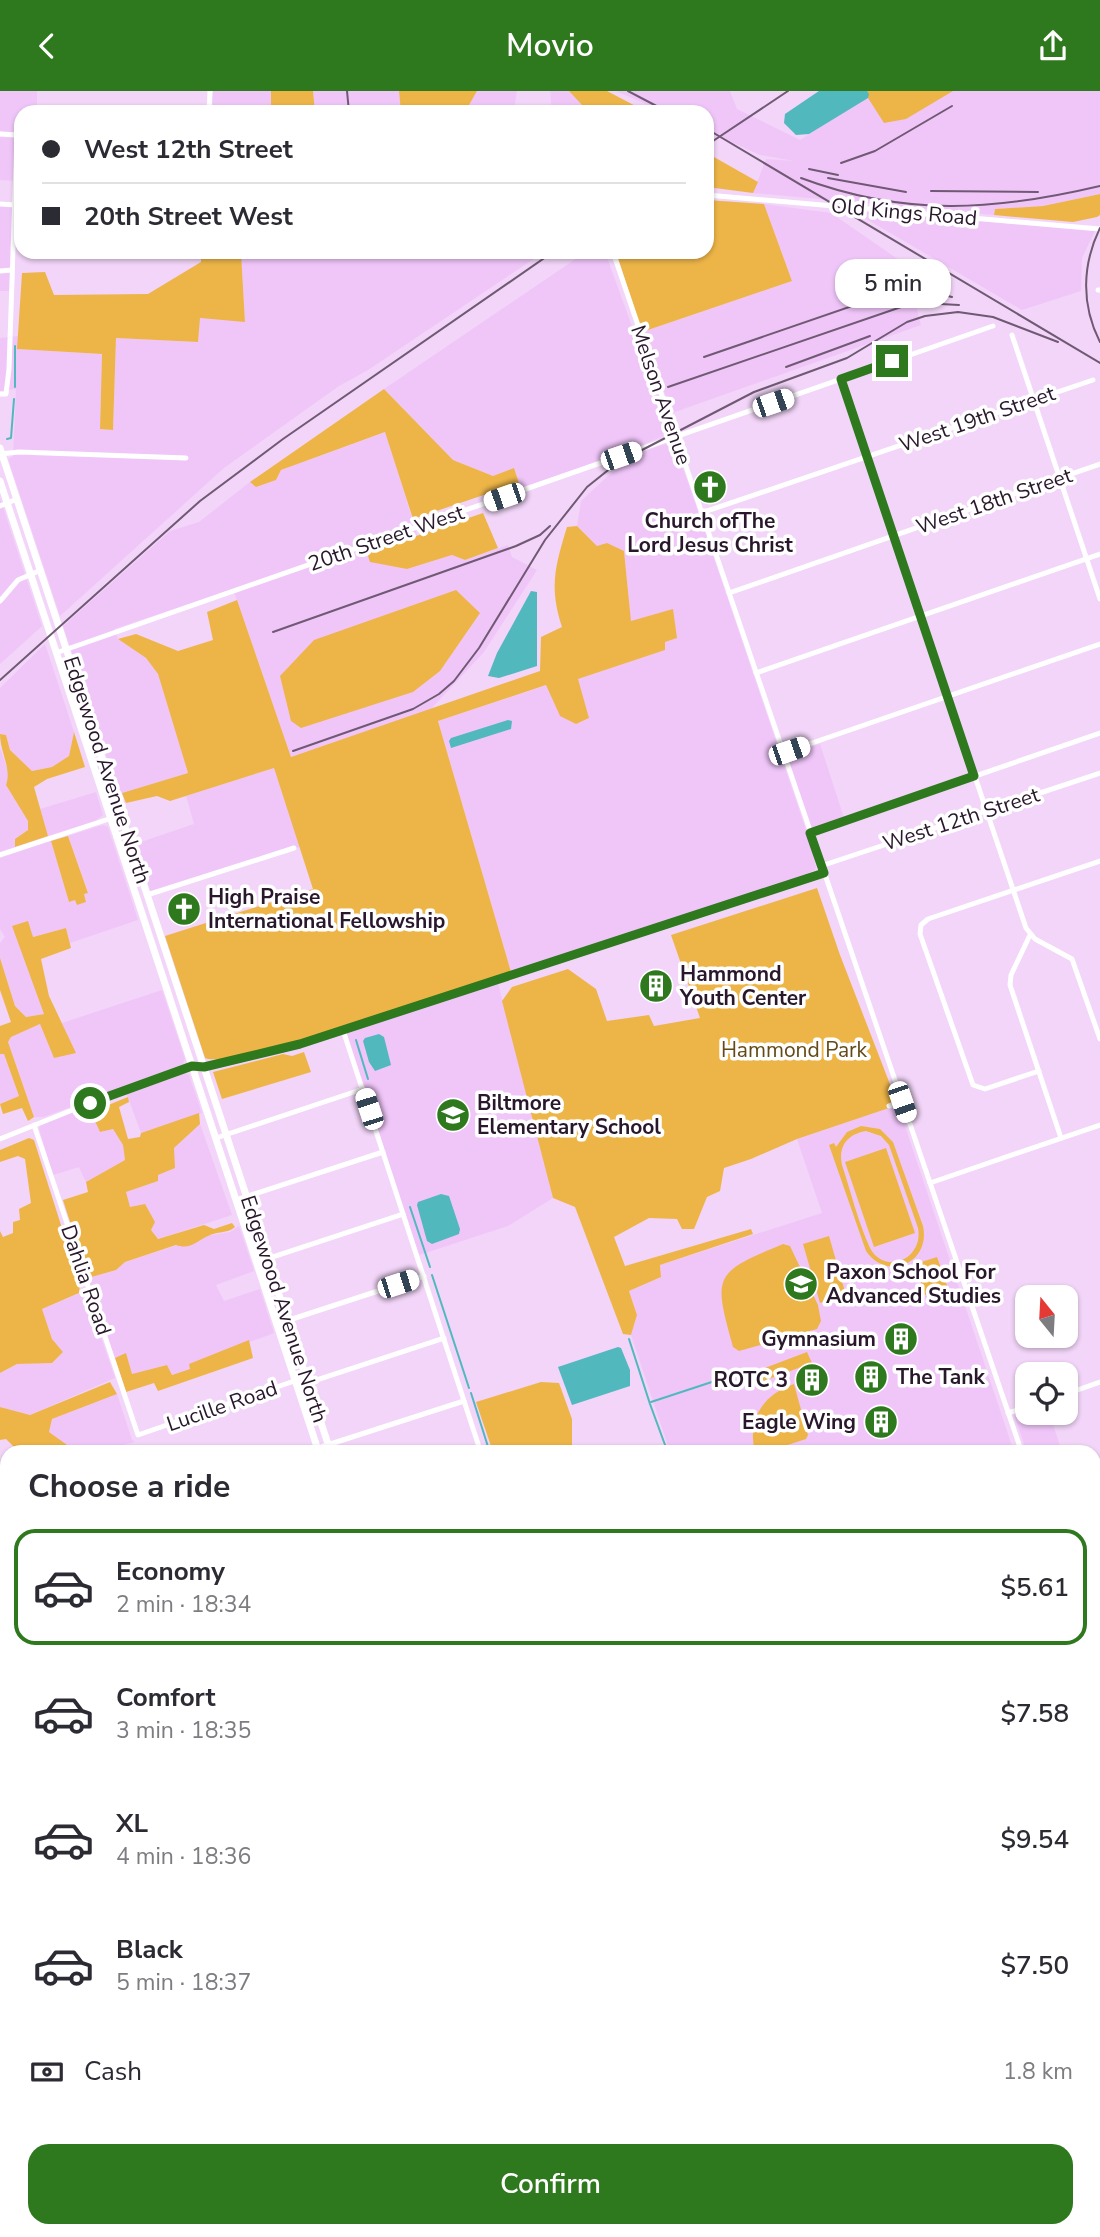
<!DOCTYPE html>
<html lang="en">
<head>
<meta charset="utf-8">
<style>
	:root { --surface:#fff; --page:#f7f7f7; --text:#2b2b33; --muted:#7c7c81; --line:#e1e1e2; --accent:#2e781d }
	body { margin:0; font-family:"Nunito Sans",sans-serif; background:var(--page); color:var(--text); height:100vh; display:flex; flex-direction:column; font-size:26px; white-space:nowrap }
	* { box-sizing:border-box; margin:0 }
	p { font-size:23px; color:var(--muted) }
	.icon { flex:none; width:38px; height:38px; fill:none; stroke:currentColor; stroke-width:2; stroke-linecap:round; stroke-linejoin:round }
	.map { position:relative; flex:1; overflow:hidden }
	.side { position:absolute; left:0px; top:1354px; width:1101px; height:793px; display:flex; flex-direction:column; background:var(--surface); border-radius:21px 21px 0 0; box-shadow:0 2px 5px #0004 }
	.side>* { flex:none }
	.banner { position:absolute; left:14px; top:14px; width:700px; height:154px; border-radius:21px; box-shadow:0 2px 5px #0004; display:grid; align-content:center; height:154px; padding:0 28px; background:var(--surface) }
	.needle { width:46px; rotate:342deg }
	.tools { position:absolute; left:1015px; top:1194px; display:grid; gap:14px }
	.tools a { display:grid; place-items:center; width:63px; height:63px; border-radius:14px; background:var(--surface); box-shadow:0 2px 5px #0004; font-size:35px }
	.end { position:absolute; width:32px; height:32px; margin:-16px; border:9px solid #2e781d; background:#fff; box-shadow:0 0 0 4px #fff }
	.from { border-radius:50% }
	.bubble { position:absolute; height:49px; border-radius:21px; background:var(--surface); box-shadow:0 2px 5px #0004; font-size:23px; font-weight:600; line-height:49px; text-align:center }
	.car { position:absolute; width:21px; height:42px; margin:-21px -10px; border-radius:9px; box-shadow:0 0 5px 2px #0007; background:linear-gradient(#fff 24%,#345 0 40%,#fff 0 76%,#345 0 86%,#fff 0) }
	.banner b { display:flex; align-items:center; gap:24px; height:66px; font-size:26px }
	.banner b+b { border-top:2px solid var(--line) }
	.banner i { width:18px; height:18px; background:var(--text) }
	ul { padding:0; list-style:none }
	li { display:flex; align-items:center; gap:21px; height:116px; margin:0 14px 10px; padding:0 14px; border:4px solid transparent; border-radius:21px }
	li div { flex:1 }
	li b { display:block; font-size:26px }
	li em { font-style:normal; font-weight:600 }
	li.current { border-color:var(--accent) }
	li>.icon { width:63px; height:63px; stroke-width:1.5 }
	h2 { padding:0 28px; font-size:32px; line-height:84px }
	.pay { display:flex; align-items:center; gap:18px; height:77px; padding:0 28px; font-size:26px }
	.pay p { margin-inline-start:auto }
	.cta { display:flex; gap:14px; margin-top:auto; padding:14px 28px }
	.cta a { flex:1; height:80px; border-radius:21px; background:var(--accent); color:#fff; font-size:28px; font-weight:600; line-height:80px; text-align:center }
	header { display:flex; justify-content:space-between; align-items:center; height:91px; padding:0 28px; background:var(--accent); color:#fff; font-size:32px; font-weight:600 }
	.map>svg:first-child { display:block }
	.built { fill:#f0c6f9 }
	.green { fill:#edb548; fill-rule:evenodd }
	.water { fill:#51b8be }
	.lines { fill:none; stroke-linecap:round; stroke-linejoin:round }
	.stream { stroke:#51b8be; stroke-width:2 }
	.minor { stroke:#fff; stroke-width:5 }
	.major { stroke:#fff; stroke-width:7 }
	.rail { stroke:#6f5973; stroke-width:2 }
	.route { stroke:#2e781d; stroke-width:9 }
	.labels { text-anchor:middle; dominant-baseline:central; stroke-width:7; stroke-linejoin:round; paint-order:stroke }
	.street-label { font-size:21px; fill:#29172c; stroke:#fff }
	.poi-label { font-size:21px; font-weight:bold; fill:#29172c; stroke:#fff; text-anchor:start }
	.park-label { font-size:21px; fill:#644a17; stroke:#fff }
</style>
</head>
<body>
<header><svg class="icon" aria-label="back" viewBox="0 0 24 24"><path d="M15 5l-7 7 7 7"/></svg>Movio<svg class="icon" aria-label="share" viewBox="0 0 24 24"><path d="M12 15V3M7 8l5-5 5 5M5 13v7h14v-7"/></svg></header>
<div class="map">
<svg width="1100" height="2146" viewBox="0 0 1100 2146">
	<rect width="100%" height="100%" fill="#f2d5f8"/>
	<!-- built -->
	<g class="built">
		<path d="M0 0H37V21H21V42L0 40Z"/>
		<path d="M213 0H271V21H212Z"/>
		<path d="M313 0H399L401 21H315Z"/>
		<path d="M477 0H517L514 18 522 19 523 21H465Z"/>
		<path d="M550 0H569L582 14 577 21H552Z"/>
		<path d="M616 0H730L737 18 800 49 875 0H1100V103L1043 115 995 118 994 124 753 102 766 68 794 70 760 64 707 40V21H664Z"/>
		<path d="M0 46 19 47V90L0 89Z"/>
		<path d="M0 111 18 112 15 178 9 200H0Z"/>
		<path d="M764 113 831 122 905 173 921 234 672 322 642 241 792 190Z"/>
		<path d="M851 119 1095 140 1082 167 1081 200 1022 219Z"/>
		<path d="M241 161H544L368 279 339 295 224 377 60 525 8 368 13 365 16 298 0 300V247L18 245V258L102 263 100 337 113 339 116 247 198 251 199 227 245 230Z"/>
		<path d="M586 161H605L668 334 666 344 626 361 521 397 514 377 493 385 453 369 384 298Z"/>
		<path d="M386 341 417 444 367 462 407 478 452 464 465 469 508 454 512 466 537 479 484 561 430 619 291 666 233 498 114 538 118 548 146 567 158 583 188 682 119 703 63 535 170 440 199 431 250 391 256 395 276 389 281 379Z"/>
		<path d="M669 352 675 355 698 420 808 745 816 776 815 779 801 786 511 881 438 630 547 594 560 625 589 627 577 588 664 559 631 531 624 460 597 455 577 435 581 410 608 385 639 362Z"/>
		<path d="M0 407 42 535 0 573Z"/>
		<path d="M45 553 74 641 69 665 52 676 32 680 10 659 6 644 0 643V597Z"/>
		<path d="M820 653 844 727 811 738 787 664Z"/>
		<path d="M0 657 10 685 6 694 28 730V739L15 748V756L0 761Z"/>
		<path d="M274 677 300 756 152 805 135 753 194 733 186 705Z"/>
		<path d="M96 701 103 724 95 730 48 745 40 718Z"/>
		<path d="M103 734 108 736 138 829 70 852 66 837 33 846 44 923 26 926 15 915 0 867V852L5 846 0 838V767L51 750 69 810 75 809 86 811 84 803 88 801 68 745Z"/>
		<path d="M498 892 553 1107 508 1135 419 1164 346 941Z"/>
		<path d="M162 899 185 968 183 973 44 1026H34L8 951 11 946 40 933 54 966 75 962 62 932Z"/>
		<path d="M0 963H4L19 1005 0 1013Z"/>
		<path d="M183 981 189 984 202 1022 141 1042 126 1001Z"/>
		<path d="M898 1014 1014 1361H670L631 1244 637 1224 629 1200 661 1186 660 1174 822 1122 797 1048Z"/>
		<path d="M87 1015 91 1021 113 1038 123 1054 125 1069 86 1091 79 1076 53 1084 39 1038 40 1034Z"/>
		<path d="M200 1033 232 1124 158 1148 130 1116 125 1101 158 1090V1084L174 1057Z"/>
		<path d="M239 1135 254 1180 216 1194 224 1210 260 1198 274 1242 190 1273 191 1278 172 1284 167 1274 132 1284 115 1267 88 1187 116 1179 125 1171 206 1145 230 1141Z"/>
		<path d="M85 1200 115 1287 30 1324 0 1316V1282L17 1273 53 1271 63 1261 52 1248 42 1218Z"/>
		<path d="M117 1303 132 1349 135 1351 95 1361H77L49 1341 52 1328Z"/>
		<path d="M1027 1319V1321H1049L1062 1361H1027L1014 1324Z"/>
		<path d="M1094 1592 1100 1611V1717L1094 1719Z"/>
		<path d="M7 1935V2012L0 2015V1938Z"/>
		<path d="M7 2112V2140H570L572 2146H0V2115Z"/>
	</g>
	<!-- green -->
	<g class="green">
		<path d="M271 0H313L315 21H271Z"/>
		<path d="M399 0H477L465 21H401Z"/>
		<path d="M569 0H607L647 21H577L582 14Z"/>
		<path d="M867 0H953L906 28 884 32 868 7Z"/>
		<path d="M714 66 758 91 753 102 707 96V71Z"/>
		<path d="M1100 103V124L1097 126 1073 131 994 124 995 118 1043 115Z"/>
		<path d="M707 109 764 113 792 190 642 241 616 161H707Z"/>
		<path d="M201 161H241L245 231 200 227 198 251 116 247 113 339 100 338 102 263 17 258 22 182 45 181 54 204 148 203 201 171Z"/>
		<path d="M384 298 453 369 493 385 514 377 519 392 413 428 385 341 281 379 276 389 256 396 250 391Z"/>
		<path d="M483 422 498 457 465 469 452 464 407 478 370 471 367 462Z"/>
		<path d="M577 435 597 455 607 452 624 460 631 530 673 518 677 547 665 551V559L578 588 589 627 576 633 560 625 546 594 438 630 511 881C470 894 229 980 205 967L165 845 313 798 274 677 170 710 157 705 126 712 122 702 188 682 158 583 146 567 118 548 136 543 178 560 213 549 207 521 237 509 291 666 540 580 541 546 562 536C549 497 555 475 567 436Z"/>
		<path d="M456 499 480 522 440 580 413 601 301 637 291 630 280 585 314 549Z"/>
		<path d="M74 641 85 676 47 688 34 696 48 745 15 756V748L28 739V730L6 694C12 678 0 661 0 643L6 644 10 659 32 680 52 676 69 665Z"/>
		<path d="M68 745 88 802 84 803 86 811 77 814 75 809 69 811 51 750Z"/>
		<path d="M817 797 840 864 898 1014 797 1048 751 1068 724 1077 720 1100 707 1106 694 1138H682L677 1128 649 1127 614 1146 625 1175 751 1138 753 1143 660 1174 661 1186 629 1200 637 1224 631 1244 623 1243 575 1116 553 1107 502 910 512 896 568 878 596 898 607 930 649 924 654 935 700 927 671 844Z"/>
		<path d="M28 830 33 846 66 837 71 857 41 868 49 905 76 962 54 967 40 933 11 946 8 951 34 1026 28 1030 22 1017 3 1023 0 1013 19 1005 4 963H0V935L11 931 0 899V867L15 915 26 926 44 923 12 835Z"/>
		<path d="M304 961 311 981 222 1008 213 981 283 963 292 965Z"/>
		<path d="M128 1006 129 1011 119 1016 128 1048 140 1046 141 1042 199 1022 200 1033 174 1057 175 1077 158 1084V1090L126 1101 130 1116 145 1113 155 1131 151 1139 158 1148 204 1134 214 1138 232 1132 235 1136C227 1143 217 1140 208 1145 197 1150 190 1159 176 1154L125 1171 116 1179 88 1187 63 1109 88 1101 86 1091 125 1069 123 1054 113 1038 100 1041 91 1021Z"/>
		<path d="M861 1035 880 1038 893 1051 923 1135C931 1172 887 1191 866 1160L829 1054 834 1052 836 1056 847 1041ZM866 1040 881 1045 889 1054 918 1137C924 1168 885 1185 870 1157 858 1131 851 1101 842 1074 838 1056 847 1043 866 1040Z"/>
		<path d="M29 1047 34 1049 80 1194 79 1202 42 1218 52 1248 63 1261 52 1272 17 1273 0 1282V1140L3 1146 13 1142V1131L20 1129 19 1118 31 1112 25 1068 18 1065 0 1071V1059Z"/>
		<path d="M886 1057 915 1142 874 1156 845 1071Z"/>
		<path d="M829 1145 846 1204 820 1212 803 1153Z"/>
		<path d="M783 1153 790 1155 818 1214 821 1230 817 1238 739 1260 733 1256C713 1184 713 1182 783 1153Z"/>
		<path d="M937 1166 948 1197 925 1204 915 1173Z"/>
		<path d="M249 1249 253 1267 158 1300 154 1292 126 1301 115 1267 126 1262 132 1283 167 1274 172 1284 190 1278 189 1273Z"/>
		<path d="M807 1261 812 1272 755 1293 751 1282Z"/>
		<path d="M110 1291 117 1303 52 1328 49 1341 77 1361H15L14 1356 6 1348 0 1349V1316L30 1324Z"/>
		<path d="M541 1291 559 1292 572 1328V1361H493L476 1311Z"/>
		<path d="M794 1293 808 1344 806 1348 766 1361H755C747 1329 762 1304 794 1293Z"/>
		<path d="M7 1373V1487L0 1467V1375Z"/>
		<path d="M7 1544V1716L0 1717V1546Z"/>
		<path d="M7 1760V1925L0 1927V1762Z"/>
		<path d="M7 2012V2101L0 2104V2015Z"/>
	</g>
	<!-- water -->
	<g class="water">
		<path d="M819 0H867L869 3 868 7 809 43 796 44 784 32 785 23Z"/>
		<path d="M531 500 537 501V575L499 587 488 585 497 562Z"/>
		<path d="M508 629 512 630 511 638 451 657 449 650 451 647Z"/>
		<path d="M379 943 384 946 391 974 375 980 369 971 363 950 365 947Z"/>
		<path d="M441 1103 449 1105 460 1138 459 1143 432 1153 427 1150 417 1114 418 1111Z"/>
		<path d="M618 1256 621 1257 630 1279V1295L572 1314 558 1276Z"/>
	</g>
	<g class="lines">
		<!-- stream -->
		<g class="stream">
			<path d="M15 255V296"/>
			<path d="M7 348 11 347 14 308"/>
			<path d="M356 949 368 988"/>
			<path d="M410 1116 430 1176"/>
			<path d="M432 1184 469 1297"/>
			<path d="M629 1248 650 1313 668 1362"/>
			<path d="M471 1302 490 1362"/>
			<path d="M651 1311 730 1285"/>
			<path d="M0 1494 7 1511"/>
			<path d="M0 1722 7 1721"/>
			<path d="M0 1762 7 1759"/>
		</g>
		<!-- minor -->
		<g class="minor">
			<path d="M209 21 210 0"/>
			<path d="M0 43 18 44"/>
			<path d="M707 104 1100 138"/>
			<path d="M0 113 16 114"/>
			<path d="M613 161 1022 1362"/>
			<path d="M0 180 12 179"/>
			<path d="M1098 199H1100"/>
			<path d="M1012 244 1100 508"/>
			<path d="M841 288 1026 837 1035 848 1072 868 1100 948"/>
			<path d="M0 303H6L9 278 17 44"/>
			<path d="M0 363 19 361 186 367"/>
			<path d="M0 415 17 408"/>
			<path d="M701 422 1093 289"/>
			<path d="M729 502 1100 373"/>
			<path d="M0 510 18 489 41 479"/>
			<path d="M56 562 993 235"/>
			<path d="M756 582 1100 463"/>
			<path d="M783 662 1100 553"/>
			<path d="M810 742 1100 642"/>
			<path d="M0 764 121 724"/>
			<path d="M821 775 1100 682"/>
			<path d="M147 804 294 757"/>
			<path d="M1030 844 1011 884 1010 894 1061 1047"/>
			<path d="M343 939 481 1362"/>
			<path d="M1039 980 985 998 973 994 920 843 921 834 928 828 1100 770"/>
			<path d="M889 1015 902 1011"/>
			<path d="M34 1034 138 1344 306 1286"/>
			<path d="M216 1047 363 998"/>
			<path d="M0 1048 90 1012 192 975 204 976 300 953 824 782"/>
			<path d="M930 1092 1100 1034"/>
			<path d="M236 1109 383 1061"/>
			<path d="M257 1171 403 1123"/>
			<path d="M277 1233 424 1185"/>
			<path d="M298 1295 444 1247"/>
			<path d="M1066 1303 1100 1291"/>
			<path d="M1008 1322 1027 1316"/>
			<path d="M318 1357 464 1310"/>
			<path d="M1094 1381 1100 1379"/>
			<path d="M1094 1523 1100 1521"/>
			<path d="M1094 1572 1100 1590"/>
			<path d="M1094 1735 1100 1733"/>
			<path d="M0 1755 7 1752"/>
			<path d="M1094 1919 1100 1917"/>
			<path d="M1094 1929 1100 1947"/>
			<path d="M0 1935 7 1932"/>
			<path d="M0 2111 7 2109"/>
			<path d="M735 2140 737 2146"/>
			<path d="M894 2140 895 2146"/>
			<path d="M946 2140 948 2146"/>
			<path d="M648 2146 666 2140"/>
		</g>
		<!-- major -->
		<g class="major">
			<path d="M0 357 331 1362"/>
			<path d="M0 390 319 1362"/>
			<path d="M1094 2087 1100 2085"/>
			<path d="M576 2140 578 2146"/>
			<path d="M588 2140 590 2146"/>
			<path d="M921 2146 938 2140"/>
		</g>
		<!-- rail -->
		<g class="rail">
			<path d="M347 0 349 21"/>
			<path d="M628 0 668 21"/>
			<path d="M707 38 1100 272"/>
			<path d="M707 54 788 0"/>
			<path d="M841 72 875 60 952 15"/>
			<path d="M809 78 838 84"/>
			<path d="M801 87C905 126 994 120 1100 95"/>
			<path d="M828 87 906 101"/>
			<path d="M931 100 1038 101"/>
			<path d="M1100 137C1082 174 1081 214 1100 251"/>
			<path d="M704 266 887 203C910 198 930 200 952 206"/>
			<path d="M786 276 870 245"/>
			<path d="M668 296 904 215 922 212 959 214"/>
			<path d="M273 541 516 455 540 444 550 435"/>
			<path d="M0 589 200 410 283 348 553 161"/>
			<path d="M293 660 413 618 439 603 454 590 479 557 545 449 587 396 617 372 754 301 847 267 907 231 925 225 958 221 993 226 1058 251"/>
		</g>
	</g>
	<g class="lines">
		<!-- route -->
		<path class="route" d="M90 1012 192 975 204 976 300 953 824 782 810 742 974 685 841 288 892 270"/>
	</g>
	<!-- icons -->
	<defs>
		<g id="church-disc" transform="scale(1.75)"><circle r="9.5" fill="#2e781d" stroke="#fff"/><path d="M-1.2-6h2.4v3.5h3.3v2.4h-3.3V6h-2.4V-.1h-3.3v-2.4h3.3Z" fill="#fff"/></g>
		<g id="building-disc" transform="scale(1.75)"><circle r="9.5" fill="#2e781d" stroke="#fff"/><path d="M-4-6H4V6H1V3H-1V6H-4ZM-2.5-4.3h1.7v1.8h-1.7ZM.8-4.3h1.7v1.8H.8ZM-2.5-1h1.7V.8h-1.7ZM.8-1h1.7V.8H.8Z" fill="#fff"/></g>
		<g id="school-disc" transform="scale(1.75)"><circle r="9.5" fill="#2e781d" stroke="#fff"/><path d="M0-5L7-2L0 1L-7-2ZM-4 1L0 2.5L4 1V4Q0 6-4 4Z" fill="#fff"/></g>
	</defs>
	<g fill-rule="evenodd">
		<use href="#church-disc" x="710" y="396"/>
		<use href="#church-disc" x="184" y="818"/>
		<use href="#building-disc" x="656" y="895"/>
		<use href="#school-disc" x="453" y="1024"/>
		<use href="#school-disc" x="801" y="1193"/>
		<use href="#building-disc" x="901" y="1248"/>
		<use href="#building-disc" x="871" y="1286"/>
		<use href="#building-disc" x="812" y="1289"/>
		<use href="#building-disc" x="881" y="1331"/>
	</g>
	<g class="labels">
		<!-- street labels -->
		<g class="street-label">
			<text transform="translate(904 121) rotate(5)">Old Kings Road</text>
			<text transform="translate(661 304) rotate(71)">Melson Avenue</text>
			<text transform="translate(977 328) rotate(-19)">West 19th Street</text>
			<text transform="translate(994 410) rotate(-19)">West 18th Street</text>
			<text transform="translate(386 447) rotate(-19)">20th Street West</text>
			<text transform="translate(107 679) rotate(72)">Edgewood Avenue North</text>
			<text transform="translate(961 728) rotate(-18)">West 12th Street</text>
			<text transform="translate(86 1189) rotate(71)">Dahlia Road</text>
			<text transform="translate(284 1218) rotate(72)">Edgewood Avenue North</text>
			<text transform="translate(222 1315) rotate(-19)">Lucille Road</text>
		</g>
		<!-- poi labels -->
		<g class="poi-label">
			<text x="710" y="430" text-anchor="middle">Church ofThe<tspan x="710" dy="24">Lord Jesus Christ</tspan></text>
			<text x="208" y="806">High Praise<tspan x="208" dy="24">International Fellowship</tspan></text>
			<text x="680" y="883">Hammond<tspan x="680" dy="24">Youth Center</tspan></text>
			<text x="477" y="1012">Biltmore<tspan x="477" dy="24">Elementary School</tspan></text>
			<text x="826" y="1181">Paxon School For<tspan x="826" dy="24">Advanced Studies</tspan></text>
			<text x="876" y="1248" text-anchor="end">Gymnasium</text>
			<text x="896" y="1286">The Tank</text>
			<text x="788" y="1289" text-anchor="end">ROTC 3</text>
			<text x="856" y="1331" text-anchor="end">Eagle Wing</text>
		</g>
		<!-- park labels -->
		<g class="park-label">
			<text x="794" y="959">Hammond Park</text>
		</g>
	</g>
</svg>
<div class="tools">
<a><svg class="needle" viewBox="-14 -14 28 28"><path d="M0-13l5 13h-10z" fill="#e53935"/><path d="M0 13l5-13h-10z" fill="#7c7c81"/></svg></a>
<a><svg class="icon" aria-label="locate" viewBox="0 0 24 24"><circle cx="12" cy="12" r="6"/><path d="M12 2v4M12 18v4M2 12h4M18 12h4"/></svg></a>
</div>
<i class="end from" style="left:90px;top:1012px"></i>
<i class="end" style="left:892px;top:270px"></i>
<div class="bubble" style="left:835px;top:168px;width:116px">5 min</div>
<i class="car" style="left:773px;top:312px;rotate:71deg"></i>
<i class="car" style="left:621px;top:365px;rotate:71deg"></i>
<i class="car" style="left:504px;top:406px;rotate:251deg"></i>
<i class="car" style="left:789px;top:660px;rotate:71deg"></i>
<i class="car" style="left:902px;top:1011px;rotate:161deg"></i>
<i class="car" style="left:369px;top:1018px;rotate:342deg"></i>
<i class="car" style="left:398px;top:1193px;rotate:72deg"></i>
<div class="banner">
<b><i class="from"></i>West 12th Street</b>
<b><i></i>20th Street West</b>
</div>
<section class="side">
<h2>Choose a ride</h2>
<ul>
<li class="current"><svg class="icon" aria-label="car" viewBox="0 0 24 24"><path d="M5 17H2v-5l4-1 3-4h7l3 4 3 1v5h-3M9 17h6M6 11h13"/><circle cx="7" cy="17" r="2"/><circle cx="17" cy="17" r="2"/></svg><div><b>Economy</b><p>2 min · 18:34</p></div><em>$5.61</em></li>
<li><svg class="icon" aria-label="car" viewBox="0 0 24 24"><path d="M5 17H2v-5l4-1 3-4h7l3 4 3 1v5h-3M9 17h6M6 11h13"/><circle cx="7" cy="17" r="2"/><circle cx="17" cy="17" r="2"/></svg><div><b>Comfort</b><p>3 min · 18:35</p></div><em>$7.58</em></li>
<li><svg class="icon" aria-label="car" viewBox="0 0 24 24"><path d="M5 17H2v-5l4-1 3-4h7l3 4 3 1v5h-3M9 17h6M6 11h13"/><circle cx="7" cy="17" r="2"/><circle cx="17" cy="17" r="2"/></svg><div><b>XL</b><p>4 min · 18:36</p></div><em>$9.54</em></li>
<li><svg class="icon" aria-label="car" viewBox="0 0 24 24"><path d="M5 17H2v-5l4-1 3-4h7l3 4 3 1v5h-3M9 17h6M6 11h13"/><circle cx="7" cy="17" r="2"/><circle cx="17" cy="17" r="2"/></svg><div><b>Black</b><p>5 min · 18:37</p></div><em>$7.50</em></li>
</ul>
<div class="pay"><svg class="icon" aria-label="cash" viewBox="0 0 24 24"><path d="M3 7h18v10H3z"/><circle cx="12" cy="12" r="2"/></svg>Cash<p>1.8 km</p></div>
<div class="cta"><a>Confirm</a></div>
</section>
</div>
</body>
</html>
